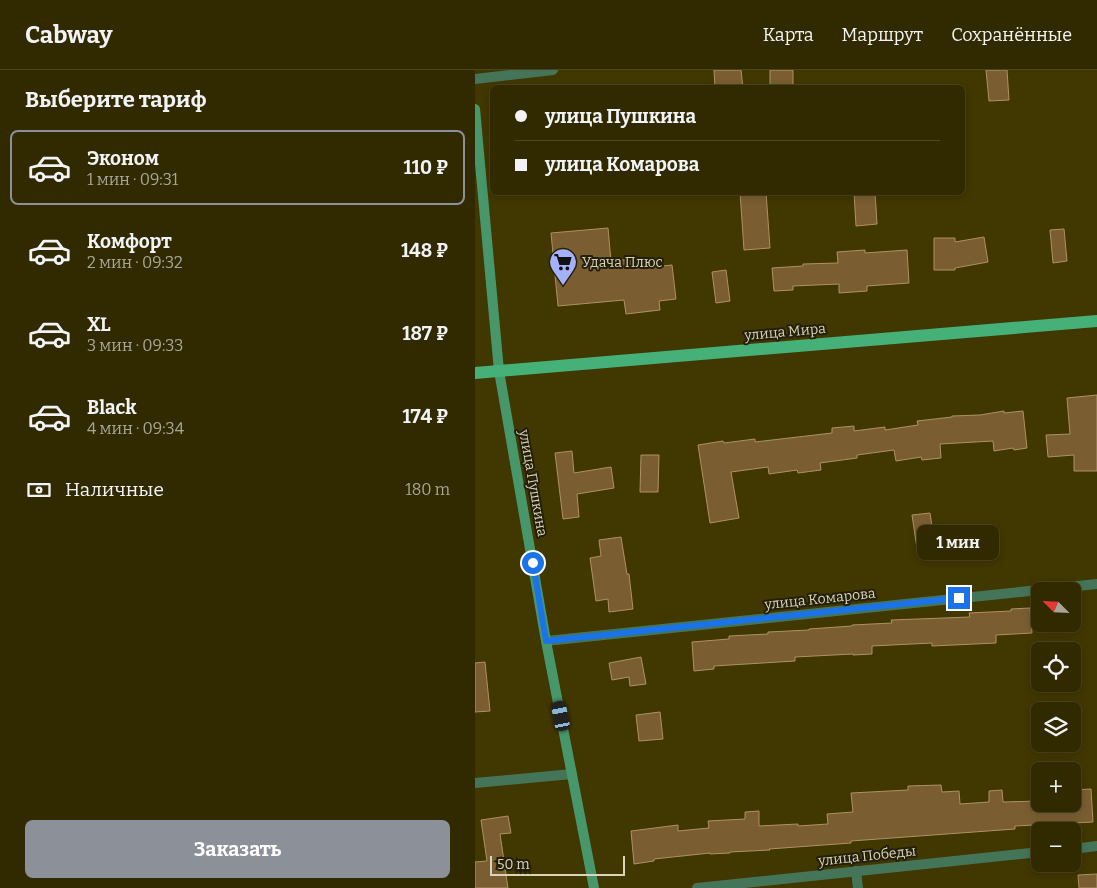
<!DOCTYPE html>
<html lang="ru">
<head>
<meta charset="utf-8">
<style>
	:root { --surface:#312900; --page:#3d350f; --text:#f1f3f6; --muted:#a8a699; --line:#4c4522; --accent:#8c9099 }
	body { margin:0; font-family:Bitter,serif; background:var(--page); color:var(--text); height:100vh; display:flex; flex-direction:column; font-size:19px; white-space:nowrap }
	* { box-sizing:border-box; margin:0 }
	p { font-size:16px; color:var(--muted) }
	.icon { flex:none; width:28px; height:28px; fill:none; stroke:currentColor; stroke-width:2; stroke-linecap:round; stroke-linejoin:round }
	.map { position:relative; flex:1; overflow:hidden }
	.side { display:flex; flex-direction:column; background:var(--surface); width:475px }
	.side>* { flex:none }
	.banner { position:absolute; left:15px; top:15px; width:475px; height:110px; border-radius:8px; box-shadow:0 2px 8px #0003,0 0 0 1px var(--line); display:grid; align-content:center; height:110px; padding:0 25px; background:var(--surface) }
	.needle { width:32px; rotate:294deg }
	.tools { position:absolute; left:556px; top:512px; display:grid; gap:10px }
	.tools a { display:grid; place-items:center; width:50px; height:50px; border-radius:8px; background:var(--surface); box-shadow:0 2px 8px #0003,0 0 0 1px var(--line); font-size:25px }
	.scale { position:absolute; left:15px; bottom:12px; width:135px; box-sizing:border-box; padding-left:5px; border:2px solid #d9d4ba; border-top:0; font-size:14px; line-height:18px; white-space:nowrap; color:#d9d4ba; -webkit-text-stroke:4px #231f0a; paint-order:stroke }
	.end { position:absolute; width:22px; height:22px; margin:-11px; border:6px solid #1a73e8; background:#fff; box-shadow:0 0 0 2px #fff }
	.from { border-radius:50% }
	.bubble { position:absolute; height:35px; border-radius:8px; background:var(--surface); box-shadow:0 2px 8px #0003,0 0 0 1px var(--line); font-size:16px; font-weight:700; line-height:35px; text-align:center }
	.car { position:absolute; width:15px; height:30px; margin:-15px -8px; border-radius:6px; box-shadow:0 0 4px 1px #0007; background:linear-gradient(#222 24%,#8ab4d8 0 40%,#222 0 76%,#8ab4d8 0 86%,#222 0) }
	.banner b { display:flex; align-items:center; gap:18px; height:48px; font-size:19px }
	.banner b+b { border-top:1px solid var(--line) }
	.banner i { width:12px; height:12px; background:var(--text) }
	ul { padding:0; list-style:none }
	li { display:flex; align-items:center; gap:15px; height:75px; margin:0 10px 8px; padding:0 15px; border:2px solid transparent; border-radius:8px }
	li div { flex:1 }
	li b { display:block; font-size:19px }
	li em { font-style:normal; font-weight:700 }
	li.on { border-color:var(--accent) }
	li>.icon { width:45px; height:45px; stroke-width:1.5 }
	h2 { padding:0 25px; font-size:22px; line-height:60px }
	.pay { display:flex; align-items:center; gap:12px; height:55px; padding:0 25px; font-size:19px }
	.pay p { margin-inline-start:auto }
	.cta { display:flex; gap:10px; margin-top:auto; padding:10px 25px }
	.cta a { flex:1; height:58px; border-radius:8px; background:var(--accent); color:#fff; font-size:20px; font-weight:700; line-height:58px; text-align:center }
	header { display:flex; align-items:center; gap:30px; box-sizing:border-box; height:70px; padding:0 25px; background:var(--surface); border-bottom:1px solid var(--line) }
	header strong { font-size:24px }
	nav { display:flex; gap:28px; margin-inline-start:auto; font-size:18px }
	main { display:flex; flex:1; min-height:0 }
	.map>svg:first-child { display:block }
	.building { fill:#7a5e32; stroke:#ae9164 }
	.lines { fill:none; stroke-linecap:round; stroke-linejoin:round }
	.street { stroke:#457559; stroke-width:10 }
	.secondary { stroke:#47976b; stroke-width:10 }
	.primary { stroke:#45b179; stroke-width:12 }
	.route { stroke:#1a73e8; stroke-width:6 }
	.labels { text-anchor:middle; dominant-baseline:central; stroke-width:4; stroke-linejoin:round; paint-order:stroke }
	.poi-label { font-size:14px; fill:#d9d4ba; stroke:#231f0a; text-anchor:start }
	.street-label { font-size:14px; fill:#d9d4ba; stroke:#231f0a }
</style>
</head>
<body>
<header>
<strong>Cabway</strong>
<nav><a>Карта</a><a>Маршрут</a><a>Сохранённые</a></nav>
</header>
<main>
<section class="side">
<h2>Выберите тариф</h2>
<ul>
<li class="on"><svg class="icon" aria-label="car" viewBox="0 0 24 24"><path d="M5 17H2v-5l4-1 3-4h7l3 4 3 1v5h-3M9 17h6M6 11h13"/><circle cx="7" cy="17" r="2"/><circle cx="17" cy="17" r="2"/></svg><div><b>Эконом</b><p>1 мин · 09:31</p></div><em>110 ₽</em></li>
<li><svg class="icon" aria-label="car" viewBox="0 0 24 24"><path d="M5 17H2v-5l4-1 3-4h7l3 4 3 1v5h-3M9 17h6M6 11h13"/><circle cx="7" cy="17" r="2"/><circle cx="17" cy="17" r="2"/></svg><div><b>Комфорт</b><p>2 мин · 09:32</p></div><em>148 ₽</em></li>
<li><svg class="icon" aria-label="car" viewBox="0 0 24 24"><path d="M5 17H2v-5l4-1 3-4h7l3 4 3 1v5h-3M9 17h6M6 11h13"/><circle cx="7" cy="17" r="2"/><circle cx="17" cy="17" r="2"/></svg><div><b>XL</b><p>3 мин · 09:33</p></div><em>187 ₽</em></li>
<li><svg class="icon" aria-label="car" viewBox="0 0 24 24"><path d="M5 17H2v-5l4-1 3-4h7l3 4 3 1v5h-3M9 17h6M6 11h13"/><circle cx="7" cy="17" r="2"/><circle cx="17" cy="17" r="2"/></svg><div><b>Black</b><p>4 мин · 09:34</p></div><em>174 ₽</em></li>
</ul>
<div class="pay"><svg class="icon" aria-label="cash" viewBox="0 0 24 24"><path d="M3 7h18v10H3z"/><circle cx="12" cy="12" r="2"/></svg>Наличные<p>180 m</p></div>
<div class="cta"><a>Заказать</a></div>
</section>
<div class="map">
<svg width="622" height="818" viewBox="0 0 622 818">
	<rect width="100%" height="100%" fill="#413700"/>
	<!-- building -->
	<g class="building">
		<path d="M239 0H266L268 18H240Z"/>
		<rect x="295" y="0" width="23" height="18"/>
		<path d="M511 0H532L534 30 514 31Z"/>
		<path d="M265 122H291L295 178 269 180Z"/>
		<path d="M379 122H400L402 154 381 156Z"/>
		<path d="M133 158 136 191 159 189 160 199 197 195 201 229 184 231 185 240 151 244 149 230 83 236 76 163Z"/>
		<path d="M589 159 592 191 578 193 575 160Z"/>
		<path d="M509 167 513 192 480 198V200H459V168H480V172Z"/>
		<path d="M390 180V183L432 180 434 213 392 216V221L364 223V214L318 216V220L299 221 297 198 328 196V194L363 193 362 182Z"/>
		<path d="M251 200 255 231 241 233 237 202Z"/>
		<path d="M622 325V401H599V385L573 387 571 365 595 364 592 328Z"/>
		<path d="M529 341V343L548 341 552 378 539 380 538 378 519 381 518 371 465 374 466 388 447 390 446 387 421 391 419 380 382 385V388L345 393 346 400 323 403 322 400 294 404 293 397 256 402 264 448 235 453 223 375 248 371 249 373 280 369V372L357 363V358L379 356V361L410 357V360L443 355 442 351 477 347V346L505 345Z"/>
		<path d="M97 381 99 403 136 397 139 418 102 424 104 447 88 449 80 383Z"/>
		<path d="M166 385H184L183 422H165Z"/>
		<path d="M455 443 460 476 442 479 437 445Z"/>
		<path d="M146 467 152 504H154L158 539 134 542 133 529 121 531 115 488 126 486 124 470Z"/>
		<path d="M555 538 557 563 521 565V573L457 576V573L397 576V584L378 585V584L320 587V591L239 596V599L219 601 217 572 254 569V566L293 564V562L334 560V559L377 556V555L417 553 416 550 495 547 494 543 536 541V539Z"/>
		<path d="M166 587 171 614 155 616 154 607 137 610 134 593Z"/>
		<path d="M10 592 15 641 0 642V593Z"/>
		<path d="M185 642 188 669 164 671 161 645Z"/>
		<path d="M466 715 467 722 484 721 485 734 514 732V721L527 720 528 732 565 731V734H598V720L616 719 618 752 540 756V759L376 771V773L294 779 295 780 255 782V783L235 784V783L179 789V791L159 794 156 761 203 755V761L234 758 233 751 270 749V742L284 741V756L323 754V756L353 754 352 744 378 742 376 723 433 720V716Z"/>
		<path d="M33 746 36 763 25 764 33 818H0V792L12 791 6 750Z"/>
		<path d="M622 804V818H604L603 805Z"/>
	</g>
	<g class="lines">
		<!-- street -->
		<g class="street">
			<path d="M0 9 78 0"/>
			<path d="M71 571 622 514"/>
			<path d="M0 713 97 704"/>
			<path d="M598 779 622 776"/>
			<path d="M381 801 383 818"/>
			<path d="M222 818 565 782"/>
		</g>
		<!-- secondary -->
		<path class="secondary" d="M0 39 24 301 71 571 119 818"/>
		<!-- primary -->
		<path class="primary" d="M0 303 622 251"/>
	</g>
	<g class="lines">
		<!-- route -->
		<path class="route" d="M58 493 71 571 484 528"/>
	</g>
	<!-- icons -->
	<defs>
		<g id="supermarket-pin" transform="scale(1.4375)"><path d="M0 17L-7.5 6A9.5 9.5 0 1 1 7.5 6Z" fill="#a6b1fc" stroke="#231f0a"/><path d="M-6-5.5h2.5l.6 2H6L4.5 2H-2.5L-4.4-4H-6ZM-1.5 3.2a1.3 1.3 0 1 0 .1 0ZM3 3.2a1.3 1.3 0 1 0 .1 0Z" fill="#111"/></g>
	</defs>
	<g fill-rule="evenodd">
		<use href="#supermarket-pin" x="88" y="192"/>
	</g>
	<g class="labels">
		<!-- poi labels -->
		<g class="poi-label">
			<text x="107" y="192">Удача Плюс</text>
		</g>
		<!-- street labels -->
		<g class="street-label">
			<text transform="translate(310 262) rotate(-5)">улица Мира</text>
			<text transform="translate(58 413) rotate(80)">улица Пушкина</text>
			<text transform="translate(345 529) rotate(-6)">улица Комарова</text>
			<text transform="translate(392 786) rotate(-6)">улица Победы</text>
		</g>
	</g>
</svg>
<div class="tools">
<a><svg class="needle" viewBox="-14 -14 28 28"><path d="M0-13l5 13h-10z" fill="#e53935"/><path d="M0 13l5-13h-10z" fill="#a8a699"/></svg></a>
<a><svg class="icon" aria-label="locate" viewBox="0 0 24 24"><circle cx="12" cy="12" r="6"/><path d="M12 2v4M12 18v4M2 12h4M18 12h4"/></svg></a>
<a><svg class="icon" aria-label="layers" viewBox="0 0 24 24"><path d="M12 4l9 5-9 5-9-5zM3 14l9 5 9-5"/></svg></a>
<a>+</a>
<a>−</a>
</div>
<div class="scale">50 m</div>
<i class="end from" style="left:58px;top:493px"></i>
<i class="end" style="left:484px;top:528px"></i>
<div class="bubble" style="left:442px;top:455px;width:82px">1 мин</div>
<i class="car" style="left:86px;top:646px;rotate:349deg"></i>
<div class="banner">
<b><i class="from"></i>улица Пушкина</b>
<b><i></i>улица Комарова</b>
</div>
</div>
</main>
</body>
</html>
